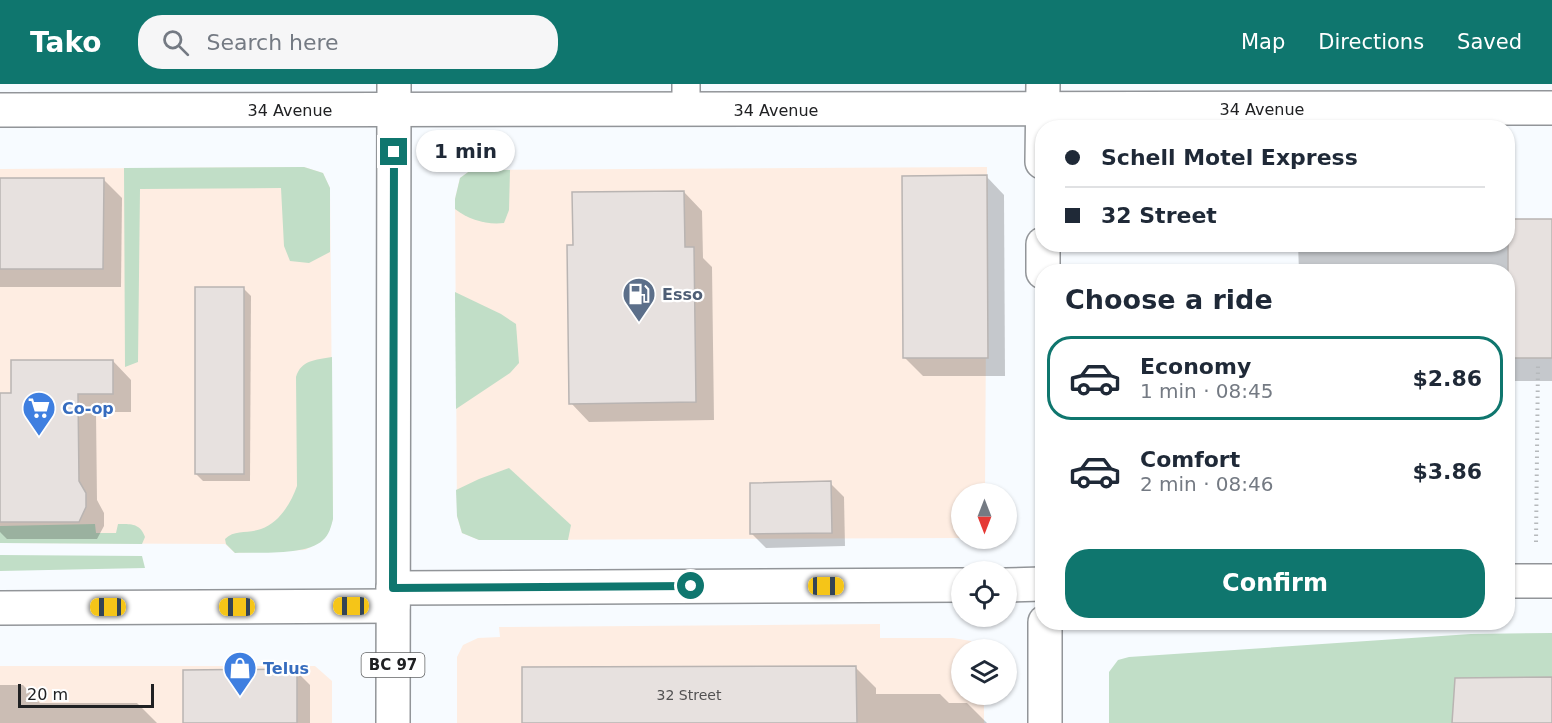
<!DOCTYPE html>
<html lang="en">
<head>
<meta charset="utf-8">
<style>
	:root { --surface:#fff; --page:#f6f6f7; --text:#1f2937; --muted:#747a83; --line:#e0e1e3; --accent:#0f766e }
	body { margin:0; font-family:"DejaVu Sans",sans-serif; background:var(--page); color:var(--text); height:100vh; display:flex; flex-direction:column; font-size:22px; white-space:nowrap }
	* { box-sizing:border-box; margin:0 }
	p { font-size:20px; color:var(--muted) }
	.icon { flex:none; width:33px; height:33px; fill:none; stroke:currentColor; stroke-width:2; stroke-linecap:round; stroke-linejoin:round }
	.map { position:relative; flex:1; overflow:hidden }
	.drawer { position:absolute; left:1035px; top:180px; width:480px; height:366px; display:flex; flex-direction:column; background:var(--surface); border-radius:24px; box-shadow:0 2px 4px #0004 }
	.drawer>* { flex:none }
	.hud { position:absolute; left:1035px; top:36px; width:480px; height:132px; border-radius:24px; box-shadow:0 2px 4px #0004; display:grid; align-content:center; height:132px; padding:0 30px; background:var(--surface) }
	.needle { width:39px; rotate:180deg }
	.fabs { position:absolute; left:951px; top:399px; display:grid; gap:12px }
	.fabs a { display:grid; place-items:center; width:66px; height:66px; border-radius:50%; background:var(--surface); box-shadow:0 2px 4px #0004; font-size:30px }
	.scale { position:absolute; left:18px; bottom:15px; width:136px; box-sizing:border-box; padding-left:6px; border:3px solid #202123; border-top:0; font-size:16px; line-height:21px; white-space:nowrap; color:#202123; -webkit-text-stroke:4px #fff; paint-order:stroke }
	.end { position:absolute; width:27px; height:27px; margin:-14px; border:8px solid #0f766e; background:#fff; box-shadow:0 0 0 3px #fff }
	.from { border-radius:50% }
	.bubble { position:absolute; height:42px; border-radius:21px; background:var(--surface); box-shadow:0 2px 4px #0004; font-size:20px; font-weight:700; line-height:42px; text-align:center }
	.car { position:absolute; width:18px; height:36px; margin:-18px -9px; border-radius:8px; box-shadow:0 0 4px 2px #0007; background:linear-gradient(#f5c518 24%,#345 0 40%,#f5c518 0 76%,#345 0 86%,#f5c518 0) }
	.hud b { display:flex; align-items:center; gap:21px; height:57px; font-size:22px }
	.hud b+b { border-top:2px solid var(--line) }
	.hud i { width:15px; height:15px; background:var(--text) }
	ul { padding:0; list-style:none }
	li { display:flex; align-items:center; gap:18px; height:84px; margin:0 12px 9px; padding:0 18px; border:3px solid transparent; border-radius:24px }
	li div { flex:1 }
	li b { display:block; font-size:22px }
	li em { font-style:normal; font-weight:700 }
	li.active { border-color:var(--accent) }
	li>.icon { width:54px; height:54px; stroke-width:1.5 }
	h2 { padding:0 30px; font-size:27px; line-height:72px }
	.cta { display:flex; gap:12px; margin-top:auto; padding:12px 30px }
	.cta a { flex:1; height:69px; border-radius:24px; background:var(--accent); color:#fff; font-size:24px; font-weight:700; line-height:69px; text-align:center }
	header { display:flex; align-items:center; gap:36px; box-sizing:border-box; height:84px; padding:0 30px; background:var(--accent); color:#fff }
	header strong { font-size:28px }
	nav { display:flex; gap:33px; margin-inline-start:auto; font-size:21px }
	.search { width:420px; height:54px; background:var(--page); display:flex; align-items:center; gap:15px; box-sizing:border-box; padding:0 21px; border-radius:24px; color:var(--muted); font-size:22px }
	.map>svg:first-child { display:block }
	.commercial { fill:#feede2 }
	.green { fill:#c1dec7 }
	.shadow { fill:#0003 }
	.building { fill:#e7e1df; stroke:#b9b4b2; stroke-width:1.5 }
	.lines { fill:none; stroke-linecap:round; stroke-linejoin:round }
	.lane-casing { stroke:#929599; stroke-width:30 }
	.street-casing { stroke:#929599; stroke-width:36 }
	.highway-casing { stroke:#929599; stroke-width:36 }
	.path { stroke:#b6b9bc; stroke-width:4; stroke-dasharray:1.5 4.5; stroke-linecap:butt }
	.lane { stroke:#fff; stroke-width:27 }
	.street { stroke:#fff; stroke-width:33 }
	.highway { stroke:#fff; stroke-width:33 }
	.route { stroke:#0f766e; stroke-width:8 }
	.labels { text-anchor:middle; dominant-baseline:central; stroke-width:4.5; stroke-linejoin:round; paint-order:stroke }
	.number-label { font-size:14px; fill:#525152 }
	.shield { fill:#fff; stroke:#636465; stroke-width:1.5 }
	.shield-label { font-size:15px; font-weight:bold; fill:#202123 }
	.street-label { font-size:16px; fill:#202123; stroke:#fff }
	.service-label { font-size:16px; font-weight:bold; fill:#4e5e75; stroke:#fff; text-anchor:start }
	.shop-label { font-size:16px; font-weight:bold; fill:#366cbe; stroke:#fff; text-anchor:start }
</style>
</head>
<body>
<header>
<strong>Tako</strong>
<div class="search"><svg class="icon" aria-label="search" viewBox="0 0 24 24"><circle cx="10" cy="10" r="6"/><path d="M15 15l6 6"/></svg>Search here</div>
<nav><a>Map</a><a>Directions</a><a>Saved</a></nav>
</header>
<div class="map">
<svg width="1552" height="639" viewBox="0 0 1552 639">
	<rect width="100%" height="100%" fill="#f7fbff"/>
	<!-- commercial -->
	<g class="commercial">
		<path d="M304 83 323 89 330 104 333 435 329 447 322 457 305 466 235 469 225 460 0 459V85Z"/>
		<path d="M987 83 985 409 962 410 961 454 479 456 462 449 457 432 455 115 460 94 471 86Z"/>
		<path d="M880 540V554H953L971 557 980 565 962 566V610L984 611V639H457V573L463 561 478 554 500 553 499 543Z"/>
		<path d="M0 582H315L332 597V639H0Z"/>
	</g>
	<!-- green -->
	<g class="green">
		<path d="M304 83 323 89 330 104V168L309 179 290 177 284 162 281 104 140 105 138 278 125 283 124 84Z"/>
		<path d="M471 86H510L509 126 504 139C487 141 469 136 455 125V115L460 94Z"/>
		<path d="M455 208 501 230 516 240 519 279 510 289 456 325Z"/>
		<path d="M332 273 333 435C331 443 329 451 323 456 307 472 258 468 235 469L226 460 225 455C235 445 248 450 261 445 279 439 291 419 297 402L296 293C301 276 315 276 332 273Z"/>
		<path d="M509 384 571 441 568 456H479L462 449 457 432 456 406 479 395Z"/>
		<path d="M95 440 96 449H116L118 440C131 440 140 439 145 453L142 460 0 459V442Z"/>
		<path d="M0 471 142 472 145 484 0 487Z"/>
		<path d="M1552 549V639H1109V588L1118 576 1129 573 1471 550Z"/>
	</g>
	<!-- shadow -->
	<g class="shadow">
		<path d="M986 92 1004 111 1005 292H923L905 274Z"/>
		<path d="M0 95H103L122 114 121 203H0Z"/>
		<path d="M684 108 702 127 703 174 712 183 714 336 589 338 571 319 575 163Z"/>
		<path d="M1508 136H1552V297H1508V188H1299L1298 160H1508Z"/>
		<path d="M244 205 251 212 250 397H203L196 390Z"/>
		<path d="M113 277 131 296V328H96L97 416 104 429V442L97 455H7L0 448V311H13Z"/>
		<path d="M830 399 844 413 845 462 766 464 752 450Z"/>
		<path d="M856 584 876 604V610H940L949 619H967L987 639H524Z"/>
		<path d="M296 587 310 601V639H185Z"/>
		<path d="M0 601H23L40 619H137L157 639H0Z"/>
	</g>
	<!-- building -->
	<g class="building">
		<path d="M987 91 988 274H903L902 92Z"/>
		<path d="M0 94H104L103 185H0Z"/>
		<path d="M684 107 685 163H694L696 318 569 320 567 161H573L572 108Z"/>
		<rect x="1508" y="135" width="44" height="139"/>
		<rect x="195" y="203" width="49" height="187"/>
		<path d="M11 276H113V310H78L79 397 86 409V423L79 438H0V309H11Z"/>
		<path d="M831 397 832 449 750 450V399Z"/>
		<path d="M856 582 857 639H522V583Z"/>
		<path d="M297 585V639H183V586Z"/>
		<path d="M1552 593V639H1452L1455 594Z"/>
	</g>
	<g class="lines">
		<!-- lane casing -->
		<g class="lane-casing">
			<path id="lane" d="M686 0V26"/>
		</g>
		<!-- street casing -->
		<g class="street-casing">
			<g id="street">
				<path d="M0 26 1552 24"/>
				<path d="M1042 78 1043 0"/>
				<path d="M1043 160V188"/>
				<path d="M1508 497H1552"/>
				<path d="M1006 501 1042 500"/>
				<path d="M393 504 962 501"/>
				<path d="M0 524 393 522"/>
				<path d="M1045 639V538"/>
			</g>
		</g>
		<!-- highway casing -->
		<g class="highway-casing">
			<path id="highway" d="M393 639 394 0"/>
		</g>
		<!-- path -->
		<path class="path" d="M1536 458 1538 279"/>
		<!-- lane -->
		<use href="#lane" class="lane"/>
		<!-- street -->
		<use href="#street" class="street"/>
		<!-- highway -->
		<use href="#highway" class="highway"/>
	</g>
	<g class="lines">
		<!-- route -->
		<path class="route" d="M394 68 393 504 691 502"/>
	</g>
	<!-- icons -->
	<defs>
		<g id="fuel-pin" transform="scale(1.725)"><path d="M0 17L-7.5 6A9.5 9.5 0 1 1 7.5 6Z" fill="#5c6f8a" stroke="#fff"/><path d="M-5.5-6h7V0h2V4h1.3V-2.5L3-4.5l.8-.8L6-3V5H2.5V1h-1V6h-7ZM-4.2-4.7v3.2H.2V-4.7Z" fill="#fff"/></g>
		<g id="supermarket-pin" transform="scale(1.725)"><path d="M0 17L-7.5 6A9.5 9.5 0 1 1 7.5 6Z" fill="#3f7fe0" stroke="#fff"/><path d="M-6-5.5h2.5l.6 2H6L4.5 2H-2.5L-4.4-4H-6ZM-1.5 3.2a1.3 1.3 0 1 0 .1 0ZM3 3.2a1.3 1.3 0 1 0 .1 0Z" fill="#fff"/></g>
		<g id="shop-pin" transform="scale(1.725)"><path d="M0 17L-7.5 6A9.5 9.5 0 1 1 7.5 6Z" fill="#3f7fe0" stroke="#fff"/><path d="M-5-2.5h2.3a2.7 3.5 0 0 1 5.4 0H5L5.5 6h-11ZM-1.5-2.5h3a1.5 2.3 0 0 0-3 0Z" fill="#fff"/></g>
	</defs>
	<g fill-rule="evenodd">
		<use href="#fuel-pin" x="639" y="210"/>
		<use href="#supermarket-pin" x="39" y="324"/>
		<use href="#shop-pin" x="240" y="584"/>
	</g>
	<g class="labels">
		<!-- number labels -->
		<g class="number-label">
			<text x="689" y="611">32 Street</text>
		</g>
		<!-- shield labels -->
		<rect class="shield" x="361.5" y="569" width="63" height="24" rx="4.5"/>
		<g class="shield-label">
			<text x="393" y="581">BC 97</text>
		</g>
		<!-- street labels -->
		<g class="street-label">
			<text x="1262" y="25">34 Avenue</text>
			<text x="290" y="26">34 Avenue</text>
			<text x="776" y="26">34 Avenue</text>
		</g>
		<!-- service labels -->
		<g class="service-label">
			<text x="662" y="210">Esso</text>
		</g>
		<!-- shop labels -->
		<g class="shop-label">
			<text x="62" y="324">Co-op</text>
			<text x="263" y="584">Telus</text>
		</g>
	</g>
</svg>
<div class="fabs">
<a><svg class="needle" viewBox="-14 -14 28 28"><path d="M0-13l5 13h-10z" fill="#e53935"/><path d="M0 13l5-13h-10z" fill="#747a83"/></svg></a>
<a><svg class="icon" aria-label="locate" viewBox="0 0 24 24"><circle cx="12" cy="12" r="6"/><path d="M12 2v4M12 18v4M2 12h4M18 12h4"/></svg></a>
<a><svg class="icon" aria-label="layers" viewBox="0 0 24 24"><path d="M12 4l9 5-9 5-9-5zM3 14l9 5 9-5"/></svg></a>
</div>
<div class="scale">20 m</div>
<i class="end from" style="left:691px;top:502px"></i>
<i class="end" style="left:394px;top:68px"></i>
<div class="bubble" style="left:416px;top:46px;width:99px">1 min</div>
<i class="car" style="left:826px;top:502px;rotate:90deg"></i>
<i class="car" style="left:351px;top:522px;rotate:270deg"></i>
<i class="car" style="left:108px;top:523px;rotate:270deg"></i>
<i class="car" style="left:237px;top:523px;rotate:270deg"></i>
<div class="hud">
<b><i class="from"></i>Schell Motel Express</b>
<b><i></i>32 Street</b>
</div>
<section class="drawer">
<h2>Choose a ride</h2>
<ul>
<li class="active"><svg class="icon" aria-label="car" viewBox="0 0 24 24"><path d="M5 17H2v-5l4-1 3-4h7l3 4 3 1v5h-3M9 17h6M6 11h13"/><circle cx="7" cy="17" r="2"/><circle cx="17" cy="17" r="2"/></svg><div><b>Economy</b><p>1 min · 08:45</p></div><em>$2.86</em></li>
<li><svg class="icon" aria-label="car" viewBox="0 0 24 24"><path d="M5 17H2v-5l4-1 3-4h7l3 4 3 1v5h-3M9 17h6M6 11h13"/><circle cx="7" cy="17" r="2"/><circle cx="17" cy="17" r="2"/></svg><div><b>Comfort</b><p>2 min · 08:46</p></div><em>$3.86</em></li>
</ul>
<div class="cta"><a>Confirm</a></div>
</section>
</div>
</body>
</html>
